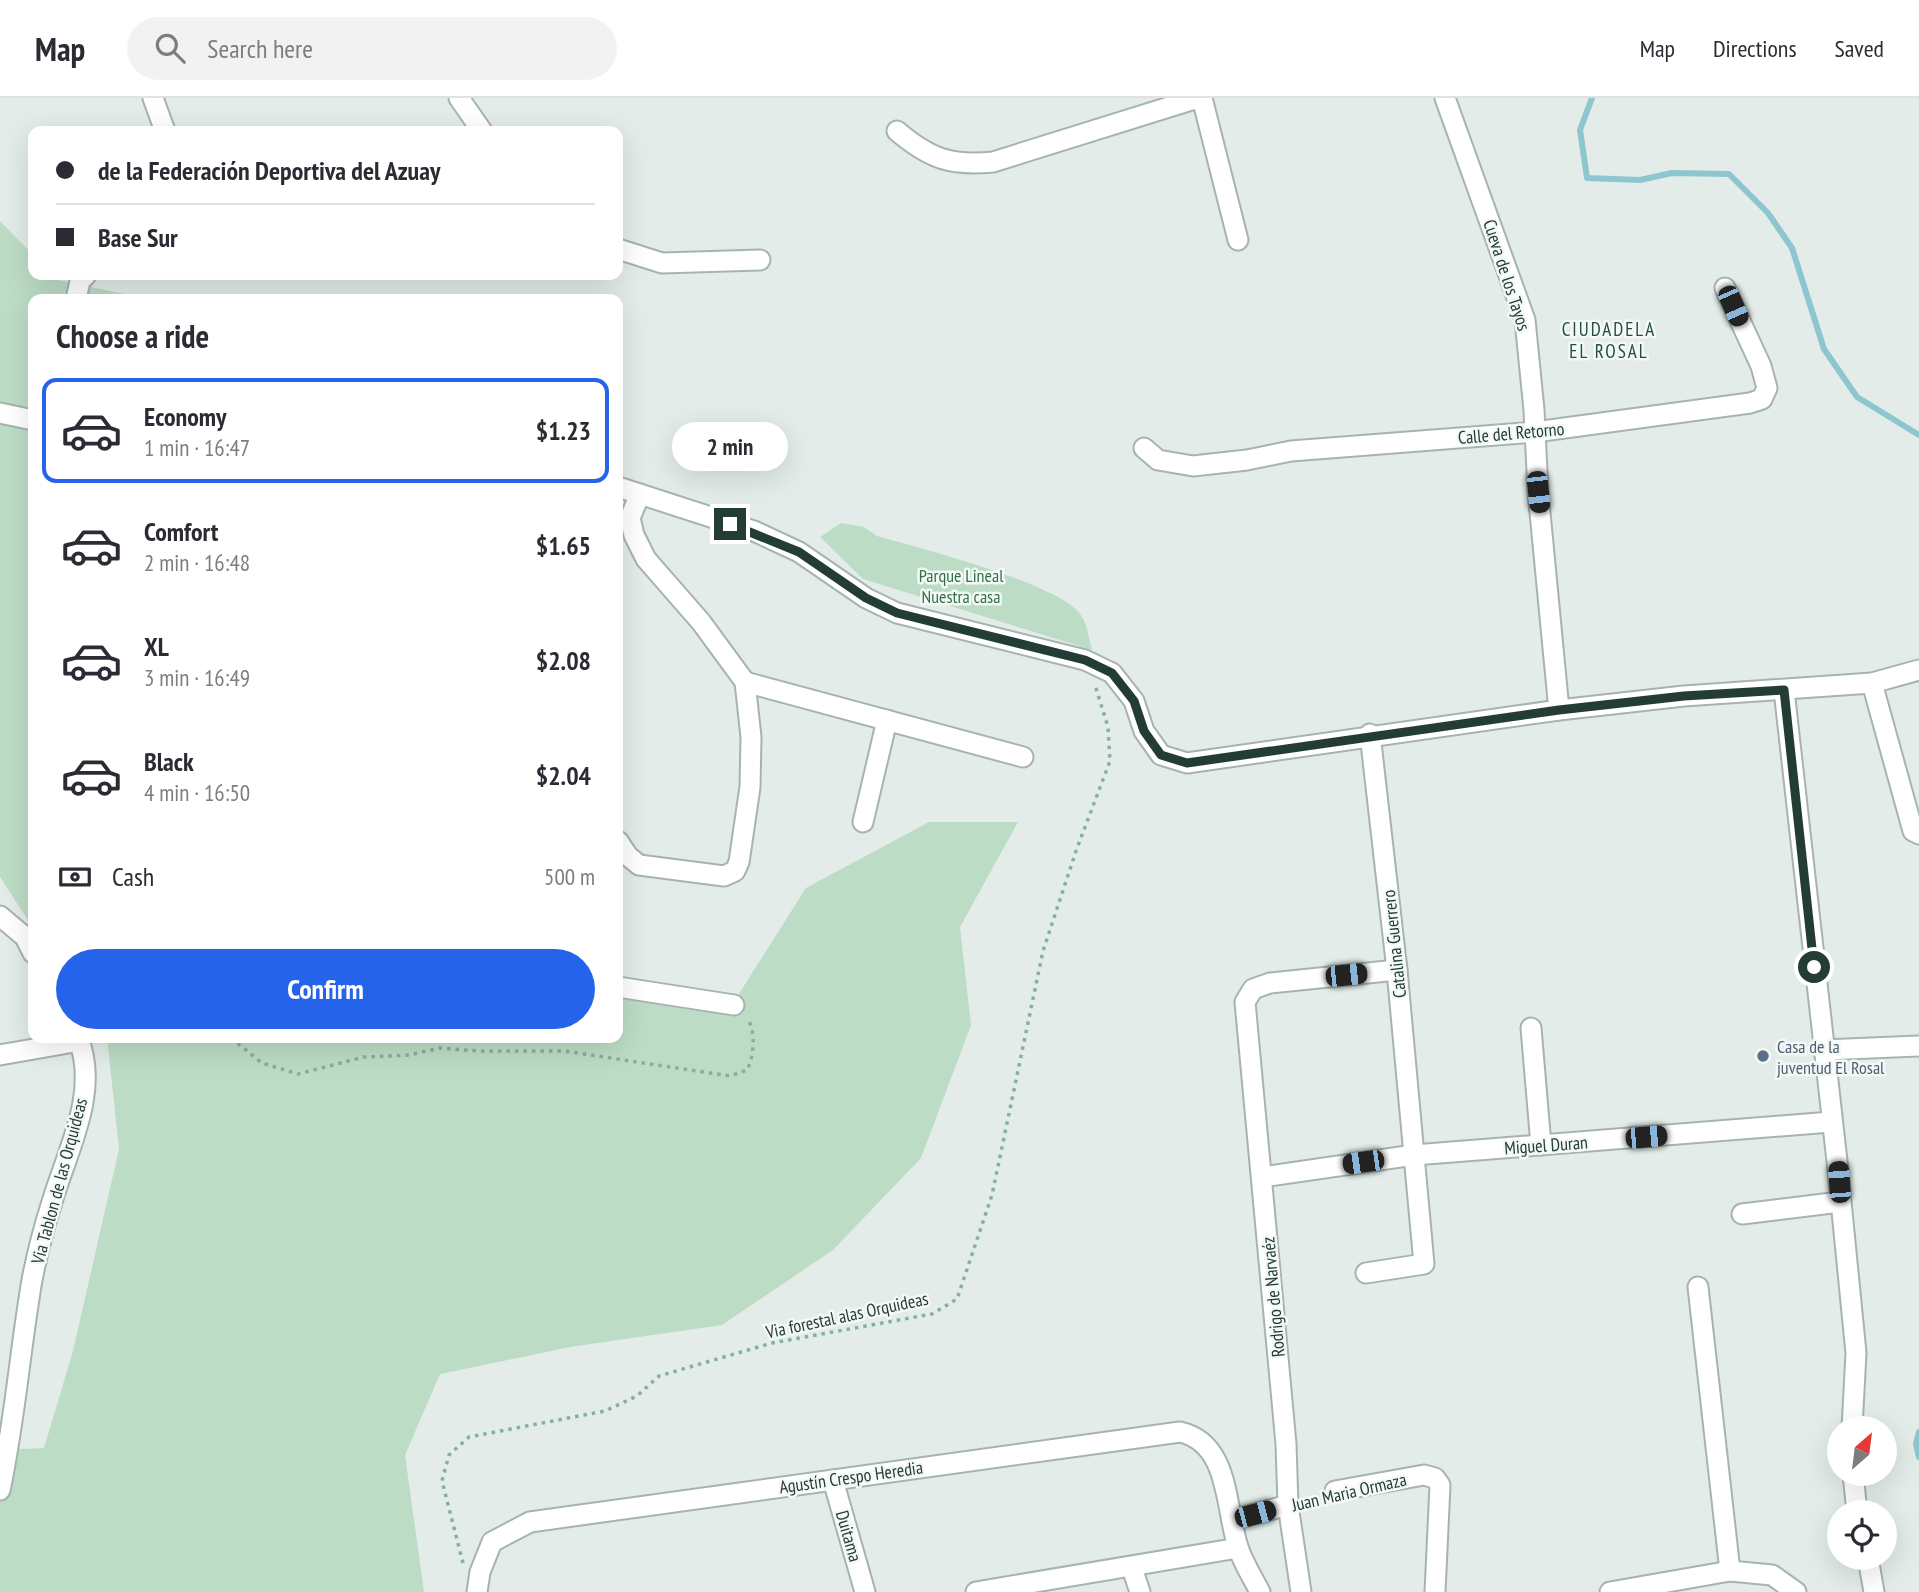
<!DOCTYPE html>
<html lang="en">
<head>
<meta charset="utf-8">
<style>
	:root { --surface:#fff; --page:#f2f2f3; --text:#2b2b33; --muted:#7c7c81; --line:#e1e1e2; --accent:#2563eb }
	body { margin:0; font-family:"PT Sans Narrow",sans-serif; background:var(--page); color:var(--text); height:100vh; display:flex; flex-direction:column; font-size:26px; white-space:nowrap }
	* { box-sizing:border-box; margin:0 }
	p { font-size:23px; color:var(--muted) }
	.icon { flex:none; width:38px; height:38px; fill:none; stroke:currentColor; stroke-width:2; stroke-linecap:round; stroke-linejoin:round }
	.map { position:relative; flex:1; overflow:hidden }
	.side { position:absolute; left:28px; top:196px; width:595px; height:749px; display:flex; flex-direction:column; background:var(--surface); border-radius:14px; box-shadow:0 7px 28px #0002 }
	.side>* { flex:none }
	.hud { position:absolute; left:28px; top:28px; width:595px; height:154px; border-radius:14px; box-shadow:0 7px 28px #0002; display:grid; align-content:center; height:154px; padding:0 28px; background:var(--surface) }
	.needle { width:46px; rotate:28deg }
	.fabs { position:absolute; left:1827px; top:1318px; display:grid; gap:14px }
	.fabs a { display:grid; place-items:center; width:70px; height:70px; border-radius:50%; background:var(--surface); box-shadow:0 7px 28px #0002; font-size:35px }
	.end { position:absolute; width:32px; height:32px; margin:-16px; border:9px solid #233d36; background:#fff; box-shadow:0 0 0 4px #fff }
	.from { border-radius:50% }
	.bubble { position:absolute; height:49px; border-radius:24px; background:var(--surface); box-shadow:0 7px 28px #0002; font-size:23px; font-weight:700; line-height:49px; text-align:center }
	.car { position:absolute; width:21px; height:42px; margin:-21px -10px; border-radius:9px; box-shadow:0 0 5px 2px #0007; background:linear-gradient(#222 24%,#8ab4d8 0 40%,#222 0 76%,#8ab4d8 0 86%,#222 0) }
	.hud b { display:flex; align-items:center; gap:24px; height:66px; font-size:26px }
	.hud b+b { border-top:2px solid var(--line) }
	.hud i { width:18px; height:18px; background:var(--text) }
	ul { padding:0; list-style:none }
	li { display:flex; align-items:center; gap:21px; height:105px; margin:0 14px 10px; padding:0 14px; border:4px solid transparent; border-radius:14px }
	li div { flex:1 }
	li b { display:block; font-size:26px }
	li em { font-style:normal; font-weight:700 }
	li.on { border-color:var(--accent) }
	li>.icon { width:63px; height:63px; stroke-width:1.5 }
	h2 { padding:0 28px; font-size:32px; line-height:84px }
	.pay { display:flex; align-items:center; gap:18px; height:77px; padding:0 28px; font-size:26px }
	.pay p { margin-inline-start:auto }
	.cta { display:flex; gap:14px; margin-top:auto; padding:14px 28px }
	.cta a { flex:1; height:80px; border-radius:42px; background:var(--accent); color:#fff; font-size:28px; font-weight:700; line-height:80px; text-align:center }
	header { display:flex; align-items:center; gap:42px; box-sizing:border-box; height:98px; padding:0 35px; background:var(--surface); border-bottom:2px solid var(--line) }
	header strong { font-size:33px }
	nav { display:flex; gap:38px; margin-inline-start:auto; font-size:24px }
	.search { width:490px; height:63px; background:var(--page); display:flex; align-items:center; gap:18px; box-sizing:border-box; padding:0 24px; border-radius:38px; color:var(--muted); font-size:26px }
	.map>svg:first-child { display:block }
	.green { fill:#bddcc5 }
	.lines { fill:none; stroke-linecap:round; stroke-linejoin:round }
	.stream { stroke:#8dc6cf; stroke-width:6 }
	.minor-casing { stroke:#a6b4af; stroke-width:23 }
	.path { stroke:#85afa1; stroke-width:3.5; stroke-dasharray:3.5 5; stroke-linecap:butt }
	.minor { stroke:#fff; stroke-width:19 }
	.route { stroke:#233d36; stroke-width:9 }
	.service-dot { fill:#5c6f8a; stroke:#f4f9f6; stroke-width:2.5 }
	.labels { text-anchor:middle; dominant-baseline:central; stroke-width:5; stroke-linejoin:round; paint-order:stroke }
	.street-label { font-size:18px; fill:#233d36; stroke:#f4f9f6 }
	.park-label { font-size:18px; fill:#2f7248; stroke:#f4f9f6 }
	.service-label { font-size:18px; fill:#4e5e75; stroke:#f4f9f6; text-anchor:start }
	.neighbourhood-label { font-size:19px; letter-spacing:2px; fill:#204e42; stroke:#f4f9f6 }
</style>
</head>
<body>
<header>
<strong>Map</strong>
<div class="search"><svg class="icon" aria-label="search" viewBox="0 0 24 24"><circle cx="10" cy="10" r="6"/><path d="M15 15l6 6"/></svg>Search here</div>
<nav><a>Map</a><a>Directions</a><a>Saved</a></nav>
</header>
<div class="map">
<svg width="1919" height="1494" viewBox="0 0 1919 1494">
	<rect width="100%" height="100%" fill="#e3ece8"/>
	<!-- green -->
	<g class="green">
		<path d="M0 123 33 157V177H53L58 182 148 201H33V830L0 779Z"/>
		<path d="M841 425 864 429 877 438C919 450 1057 485 1080 516 1087 524 1089 541 1092 552L863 481 820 439Z"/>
		<path d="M929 724H1018L960 829 971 927 921 1060 833 1152 722 1227 570 1249 440 1276 405 1357 424 1494H0V1352L44 1350 73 1253 119 1051 107 940H618V893L730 910 806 790Z"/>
	</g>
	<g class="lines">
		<!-- stream -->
		<g class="stream">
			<path d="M1592 0 1580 32 1587 80 1640 82 1672 75 1729 76 1768 115 1792 150 1824 251 1857 299 1919 337"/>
			<path d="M1919 1334 1916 1346 1919 1359"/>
		</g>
		<!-- minor casing -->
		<g class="minor-casing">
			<g id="minor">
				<path d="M153 0 165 33"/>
				<path d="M459 0 482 33"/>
				<path d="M1202 0 1238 142"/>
				<path d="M1445 0 1525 222 1534 312 1538 394 1559 612"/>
				<path d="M897 33C930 61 951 68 993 64L1198 0"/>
				<path d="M618 151 662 165 760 162"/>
				<path d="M76 201 80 183 86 177"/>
				<path d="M0 315 33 322"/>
				<path d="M1144 350 1158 362 1193 368 1247 362 1291 353 1535 334 1750 305 1762 301 1767 290 1761 268 1725 190"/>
				<path d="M618 389 754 433 799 454 866 500 897 515 1085 562 1112 575 1134 603 1144 633 1161 657 1187 665 1559 612 1684 598 1872 585 1919 572"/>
				<path d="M745 584 1023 659"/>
				<path d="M1872 585 1913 733 1919 736"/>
				<path d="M1784 592 1837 1063 1856 1255 1852 1330"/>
				<path d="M863 724 887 622"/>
				<path d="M618 743 628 758 639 767 724 778 735 773 739 764 750 689 751 639 745 584 701 524 646 461 634 437 630 420 640 396"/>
				<path d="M0 818 25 839 33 855"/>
				<path d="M618 889 734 907"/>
				<path d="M1531 930 1541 1047"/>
				<path d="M1823 952 1919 948"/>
				<path d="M0 957 80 943"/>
				<path d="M1262 1079 1414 1057 1831 1024"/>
				<path d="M1742 1116 1840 1104"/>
				<path d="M1366 1175 1424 1166 1397 872 1370 636"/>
				<path d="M1698 1189 1730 1473"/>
				<path d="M1853 1376 1857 1414"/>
				<path d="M833 1382 865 1494"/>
				<path d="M0 1392C15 1322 20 1252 32 1182 37 1156 44 1129 52 1104 67 1053 100 994 78 940"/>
				<path d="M1335 1393 1424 1377 1435 1380 1440 1387 1435 1494"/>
				<path d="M1232 1422 1288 1407"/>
				<path d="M1868 1460 1874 1494"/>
				<path d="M1132 1470 1140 1494"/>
				<path d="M477 1494 480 1474 492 1444 530 1424 1180 1334C1230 1345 1225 1409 1238 1449 1243 1465 1253 1480 1260 1494"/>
				<path d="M976 1494 1238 1450"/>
				<path d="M1301 1494 1288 1407 1286 1346 1245 904 1253 891 1270 885 1397 872"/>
				<path d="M1610 1494 1730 1473 1772 1477 1796 1494"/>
			</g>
		</g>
		<!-- path -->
		<g class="path">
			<path d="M231 940 262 965 298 976 364 959 409 957 440 950 478 953H564L730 978 747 972C754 958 756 936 748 921"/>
			<path d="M463 1465 442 1383 449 1357 469 1339 605 1313 637 1298 659 1278 772 1245 932 1216 957 1201 992 1097 1043 853 1076 753 1110 663 1108 629 1095 587"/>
		</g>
		<!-- minor -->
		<use href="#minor" class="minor"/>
	</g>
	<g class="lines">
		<!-- route -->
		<path class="route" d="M730 426 799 454 866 500 897 515 1085 562 1112 575 1134 603 1144 633 1161 657 1187 665 1559 612 1684 598 1784 592 1814 869"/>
	</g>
	<!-- markers -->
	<circle class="service-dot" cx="1763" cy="958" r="7"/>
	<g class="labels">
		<!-- street labels -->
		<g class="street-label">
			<text transform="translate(1507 177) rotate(72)">Cueva de los Tayos</text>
			<text transform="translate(1511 335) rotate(-5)">Calle del Retorno</text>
			<text transform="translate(1394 846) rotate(-96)">Catalina Guerrero</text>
			<text transform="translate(1546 1047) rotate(-4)">Miguel Duran</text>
			<text transform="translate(59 1083) rotate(-75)">Via Tablon de las Orquideas</text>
			<text transform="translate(1273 1199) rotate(-95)">Rodrigo de Narvaéz</text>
			<text transform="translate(847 1217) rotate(-12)">Via forestal alas Orquideas</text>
			<text transform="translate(851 1379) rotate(-8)">Agustín Crespo Heredia</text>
			<text transform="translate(1349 1394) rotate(-13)">Juan Maria Ormaza</text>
			<text transform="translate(849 1438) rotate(74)">Duitama</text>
		</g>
		<!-- park labels -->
		<g class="park-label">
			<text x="961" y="477">Parque Lineal<tspan x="961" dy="21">Nuestra casa</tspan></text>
		</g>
		<!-- service labels -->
		<g class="service-label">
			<text x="1777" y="948">Casa de la<tspan x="1777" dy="21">juventud El Rosal</tspan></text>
		</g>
		<!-- neighbourhood labels -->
		<g class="neighbourhood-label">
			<text x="1609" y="231">CIUDADELA<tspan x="1609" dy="22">EL ROSAL</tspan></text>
		</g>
	</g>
</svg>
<div class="fabs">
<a><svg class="needle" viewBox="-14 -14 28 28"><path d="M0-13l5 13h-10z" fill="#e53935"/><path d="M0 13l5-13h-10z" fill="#7c7c81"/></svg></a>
<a><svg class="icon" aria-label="locate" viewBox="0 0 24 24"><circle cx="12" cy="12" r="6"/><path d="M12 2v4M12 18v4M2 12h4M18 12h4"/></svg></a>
</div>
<i class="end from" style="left:1814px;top:869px"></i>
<i class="end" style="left:730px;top:426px"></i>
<div class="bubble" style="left:672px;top:324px;width:116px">2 min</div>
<i class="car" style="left:1733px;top:208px;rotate:156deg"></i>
<i class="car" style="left:1538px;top:394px;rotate:174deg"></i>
<i class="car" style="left:1346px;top:877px;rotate:84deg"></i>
<i class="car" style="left:1646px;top:1039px;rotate:85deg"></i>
<i class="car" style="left:1363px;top:1064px;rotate:262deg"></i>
<i class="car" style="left:1839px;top:1084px;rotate:356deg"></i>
<i class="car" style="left:1255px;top:1416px;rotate:75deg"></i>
<div class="hud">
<b><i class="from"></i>de la Federación Deportiva del Azuay</b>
<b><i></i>Base Sur</b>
</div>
<section class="side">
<h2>Choose a ride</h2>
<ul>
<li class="on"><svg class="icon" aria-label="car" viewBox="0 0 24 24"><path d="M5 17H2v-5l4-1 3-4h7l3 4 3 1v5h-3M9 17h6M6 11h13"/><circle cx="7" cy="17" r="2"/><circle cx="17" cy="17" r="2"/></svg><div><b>Economy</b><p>1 min · 16:47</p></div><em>$1.23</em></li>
<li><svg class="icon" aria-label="car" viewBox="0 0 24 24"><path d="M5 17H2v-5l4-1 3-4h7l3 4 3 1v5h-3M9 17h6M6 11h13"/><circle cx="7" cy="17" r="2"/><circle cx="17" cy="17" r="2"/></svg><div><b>Comfort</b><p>2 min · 16:48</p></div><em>$1.65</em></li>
<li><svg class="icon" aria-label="car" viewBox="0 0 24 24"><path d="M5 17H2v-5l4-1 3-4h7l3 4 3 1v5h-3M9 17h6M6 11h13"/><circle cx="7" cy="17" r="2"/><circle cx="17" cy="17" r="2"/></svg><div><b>XL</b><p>3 min · 16:49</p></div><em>$2.08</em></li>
<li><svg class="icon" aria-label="car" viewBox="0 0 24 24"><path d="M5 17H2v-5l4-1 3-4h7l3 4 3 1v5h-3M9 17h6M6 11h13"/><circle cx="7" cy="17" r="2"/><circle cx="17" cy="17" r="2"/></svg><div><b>Black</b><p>4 min · 16:50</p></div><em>$2.04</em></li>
</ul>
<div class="pay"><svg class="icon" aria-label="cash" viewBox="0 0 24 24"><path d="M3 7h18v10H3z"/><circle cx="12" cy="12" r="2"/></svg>Cash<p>500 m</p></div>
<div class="cta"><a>Confirm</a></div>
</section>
</div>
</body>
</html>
